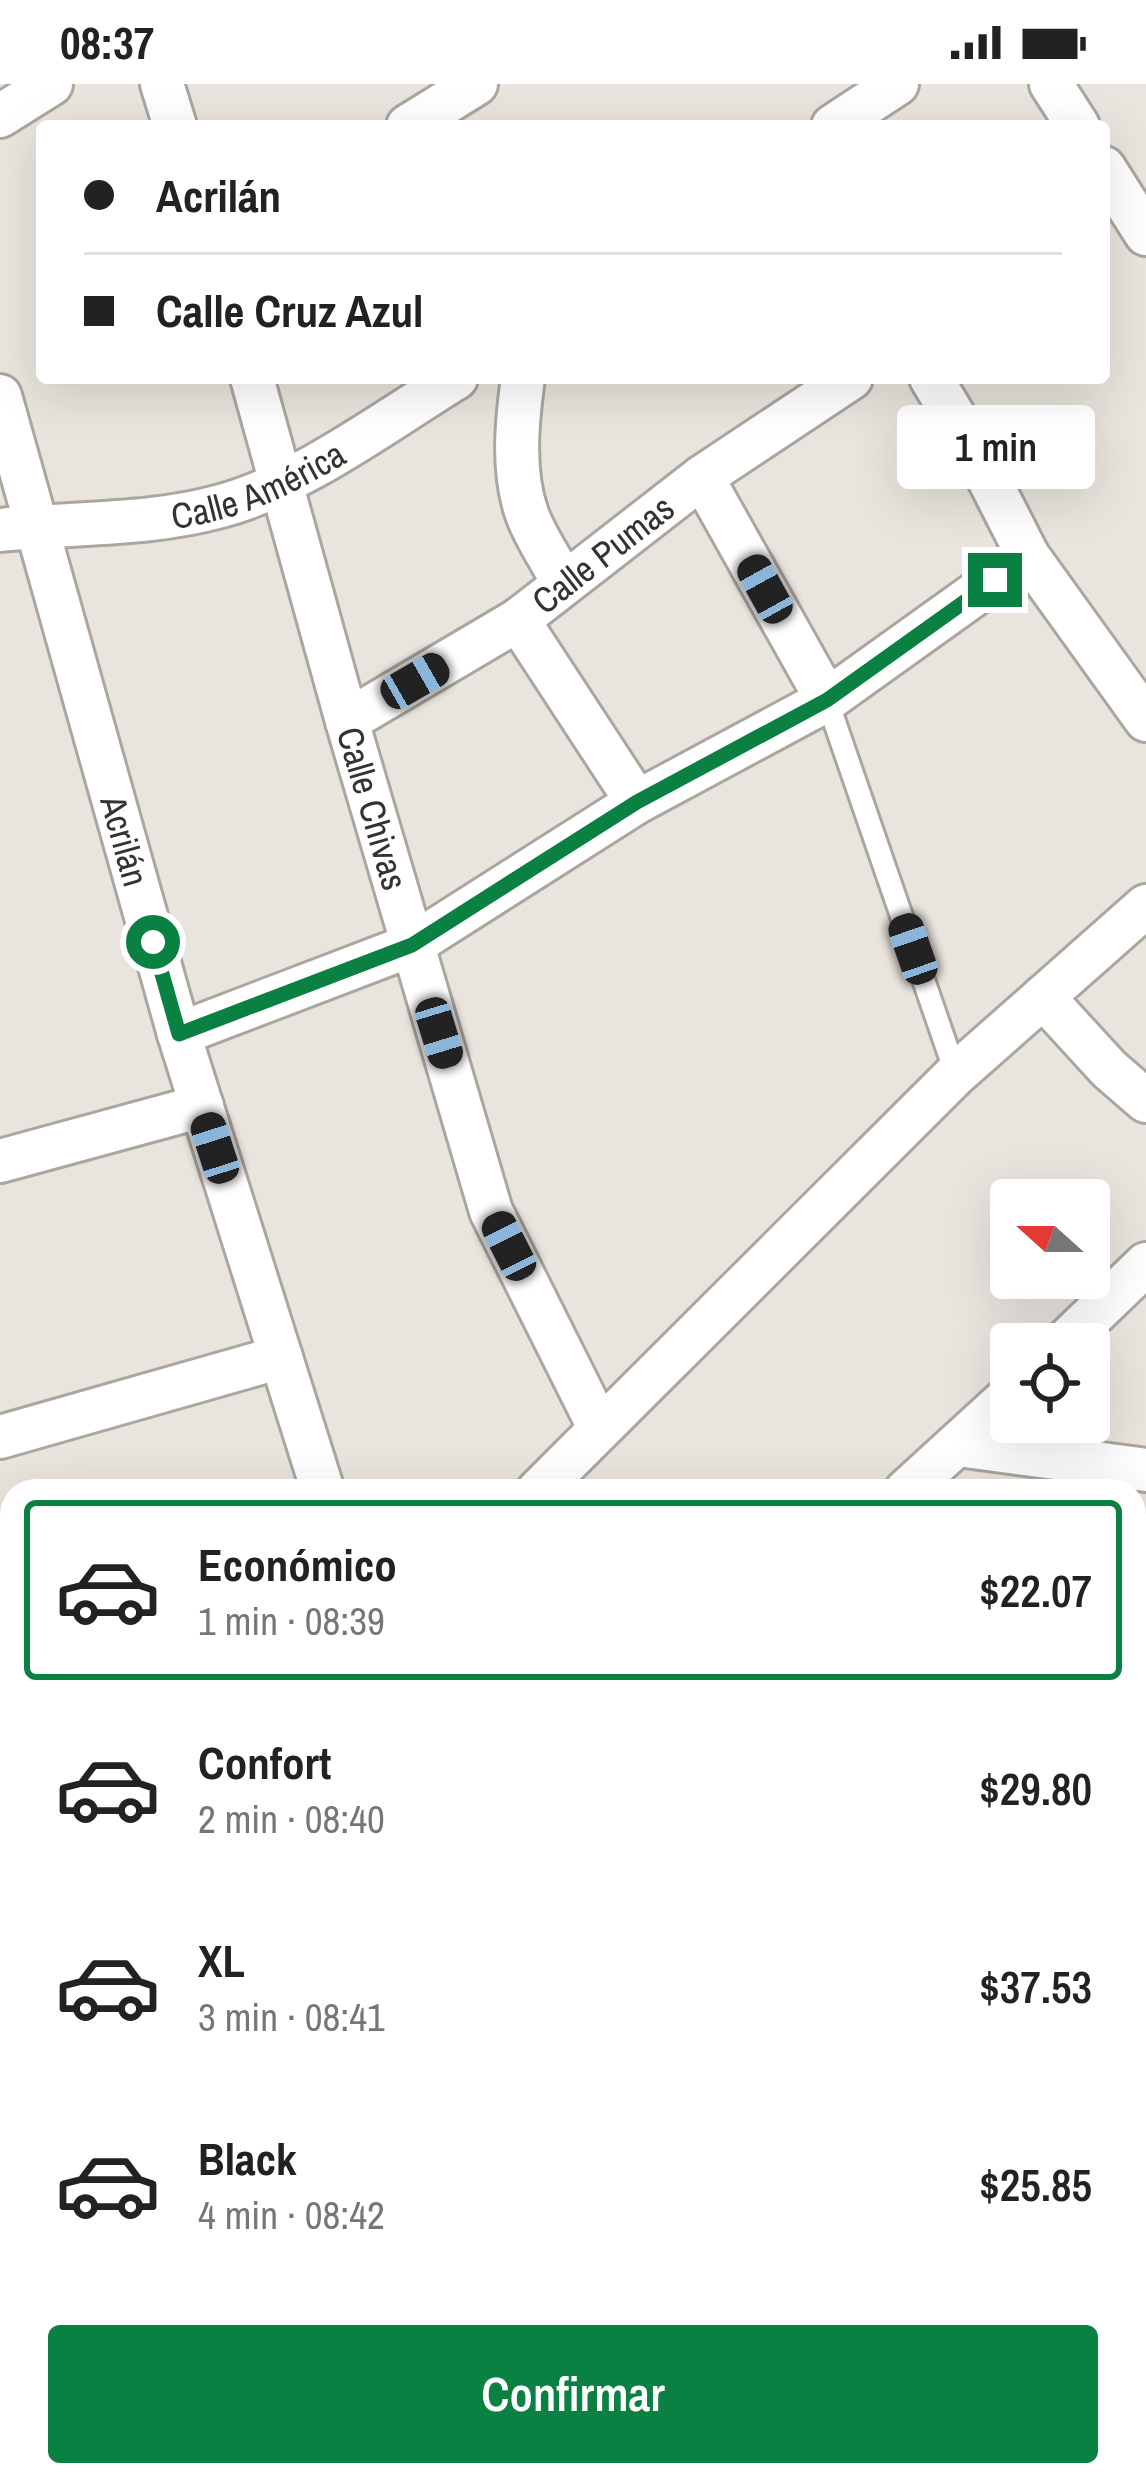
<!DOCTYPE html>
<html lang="es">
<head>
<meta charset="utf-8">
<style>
	:root { --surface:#fff; --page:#f6f6f6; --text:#222; --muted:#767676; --line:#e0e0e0; --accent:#0b8043 }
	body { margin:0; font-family:"Archivo Narrow",sans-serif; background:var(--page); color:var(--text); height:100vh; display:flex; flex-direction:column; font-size:45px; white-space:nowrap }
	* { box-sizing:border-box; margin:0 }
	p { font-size:39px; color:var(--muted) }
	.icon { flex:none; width:66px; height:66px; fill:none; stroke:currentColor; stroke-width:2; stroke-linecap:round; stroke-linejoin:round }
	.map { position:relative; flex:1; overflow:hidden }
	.panel { position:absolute; left:0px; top:1395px; width:1146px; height:1008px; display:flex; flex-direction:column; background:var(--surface); border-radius:36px 36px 0 0; box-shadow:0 12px 48px #0002 }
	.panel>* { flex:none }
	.hud { position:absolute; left:36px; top:36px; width:1074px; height:264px; border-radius:12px; box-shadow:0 12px 48px #0002; display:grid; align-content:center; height:264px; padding:0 48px; background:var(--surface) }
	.needle { width:78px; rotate:291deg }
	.buttons { position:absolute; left:990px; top:1095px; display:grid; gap:24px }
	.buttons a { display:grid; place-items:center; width:120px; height:120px; border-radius:12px; background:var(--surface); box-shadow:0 12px 48px #0002; font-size:60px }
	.end { position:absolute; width:54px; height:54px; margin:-27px; border:15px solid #0b8043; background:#fff; box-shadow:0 0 0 6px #fff }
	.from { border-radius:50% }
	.bubble { position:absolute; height:84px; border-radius:12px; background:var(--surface); box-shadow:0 12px 48px #0002; font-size:39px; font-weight:600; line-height:84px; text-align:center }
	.car { position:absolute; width:36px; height:72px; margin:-36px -18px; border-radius:15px; box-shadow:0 0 9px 3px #0007; background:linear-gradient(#222 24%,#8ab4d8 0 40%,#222 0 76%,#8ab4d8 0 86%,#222 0) }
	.hud b { display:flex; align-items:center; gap:42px; height:114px; font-size:45px }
	.hud b+b { border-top:3px solid var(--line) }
	.hud i { width:30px; height:30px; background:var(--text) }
	ul { padding:21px 0 0; list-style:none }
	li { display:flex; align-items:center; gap:36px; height:180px; margin:0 24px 18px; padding:0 24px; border:6px solid transparent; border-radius:12px }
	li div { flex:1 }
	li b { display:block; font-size:45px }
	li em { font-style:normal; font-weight:600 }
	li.on { border-color:var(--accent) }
	li>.icon { width:108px; height:108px; stroke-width:1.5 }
	.button { display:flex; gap:24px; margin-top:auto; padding:24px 48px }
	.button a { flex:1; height:138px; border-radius:12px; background:var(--accent); color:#fff; font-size:48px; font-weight:600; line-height:138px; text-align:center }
	.status { display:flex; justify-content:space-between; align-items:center; height:84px; padding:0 60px; background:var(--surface); direction:ltr }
	.status svg { height:33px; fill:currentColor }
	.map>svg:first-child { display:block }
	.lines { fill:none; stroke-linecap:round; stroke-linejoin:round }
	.service-casing { stroke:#aba69f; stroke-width:27 }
	.minor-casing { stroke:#aba69f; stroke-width:48 }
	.service { stroke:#fff; stroke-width:21 }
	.minor { stroke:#fff; stroke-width:42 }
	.route { stroke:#0b8043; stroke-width:15 }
	.labels { text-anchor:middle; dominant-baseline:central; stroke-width:12; stroke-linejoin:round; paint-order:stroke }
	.street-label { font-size:36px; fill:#353330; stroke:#e9e4dd }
</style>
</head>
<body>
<div class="status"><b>08:37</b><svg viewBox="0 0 49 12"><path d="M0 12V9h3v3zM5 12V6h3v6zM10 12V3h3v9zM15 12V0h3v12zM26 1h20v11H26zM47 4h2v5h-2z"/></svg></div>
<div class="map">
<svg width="1146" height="2403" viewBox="0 0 1146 2403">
	<rect width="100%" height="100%" fill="#e9e4dd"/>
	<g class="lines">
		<!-- service casing -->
		<g class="service-casing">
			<path id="service" d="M827 616 956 990"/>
		</g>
		<!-- minor casing -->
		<g class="minor-casing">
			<g id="minor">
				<path d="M162 0 175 42"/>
				<path d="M1051 0 1078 42"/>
				<path d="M0 32 51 0"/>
				<path d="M408 42 476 0"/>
				<path d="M833 42 897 0"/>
				<path d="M1104 84 1146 150"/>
				<path id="s1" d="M252 294 347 637 491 1127 599 1343"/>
				<path d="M523 294C517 337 512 388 527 430 535 453 552 476 563 499"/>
				<path d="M931 294 972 362 1028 472 1146 636"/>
				<path id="s2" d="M0 312 179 950 323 1407"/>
				<path d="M702 393 827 616"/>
				<path id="s3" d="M0 446C74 438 149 442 221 422 302 400 384 338 456 294"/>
				<path d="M518 536 637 718"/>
				<path id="s4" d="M347 637 518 536 702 393 851 294"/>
				<path d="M1043 913 1109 985 1146 1017"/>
				<path d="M179 950 412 861 637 718 827 616 1028 472"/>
				<path d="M0 1077 202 1022"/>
				<path d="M1063 1260 1146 1180"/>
				<path d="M0 1353 281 1273"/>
				<path d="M958 1361 1146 1386"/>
				<path d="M538 1407 956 990 1146 822"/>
				<path d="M906 1407 1011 1311"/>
				<path d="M1134 1501 1146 1529"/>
				<path d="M0 1554 12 1595"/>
				<path d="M1134 1777 1146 1773"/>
				<path d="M0 1937 12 1934"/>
				<path d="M0 2147 12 2144"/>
				<path d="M1134 2196 1146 2208"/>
				<path d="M1134 2351 1146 2350"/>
				<path d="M244 2391 248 2403"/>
				<path d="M597 2391 601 2403"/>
				<path d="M1065 2391 1088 2403"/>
				<path d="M944 2403 958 2391"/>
			</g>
		</g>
		<!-- service -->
		<use href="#service" class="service"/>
		<!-- minor -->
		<use href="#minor" class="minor"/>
	</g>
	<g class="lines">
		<!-- route -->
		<path class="route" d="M153 858 179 950 412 861 637 718 827 616 995 496"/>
	</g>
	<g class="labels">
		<!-- street labels -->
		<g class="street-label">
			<text stroke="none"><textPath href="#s3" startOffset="264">Calle América</textPath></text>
			<text stroke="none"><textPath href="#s4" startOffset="306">Calle Pumas</textPath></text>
			<text stroke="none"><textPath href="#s1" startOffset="447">Calle Chivas</textPath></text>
			<text stroke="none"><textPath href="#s2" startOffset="462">Acrilán</textPath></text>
		</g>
	</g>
</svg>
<div class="buttons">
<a><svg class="needle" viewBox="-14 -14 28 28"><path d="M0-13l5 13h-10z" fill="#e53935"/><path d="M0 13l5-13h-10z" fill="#767676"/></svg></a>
<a><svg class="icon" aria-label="locate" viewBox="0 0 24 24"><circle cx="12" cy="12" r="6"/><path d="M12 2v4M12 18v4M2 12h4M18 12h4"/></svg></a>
</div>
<i class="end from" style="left:153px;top:858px"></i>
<i class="end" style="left:995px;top:496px"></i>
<div class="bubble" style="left:897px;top:321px;width:198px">1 min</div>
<i class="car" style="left:765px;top:505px;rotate:331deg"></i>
<i class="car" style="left:415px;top:597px;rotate:60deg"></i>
<i class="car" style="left:913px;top:865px;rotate:341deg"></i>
<i class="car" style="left:439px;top:949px;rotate:163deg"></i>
<i class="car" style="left:215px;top:1064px;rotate:342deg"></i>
<i class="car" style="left:509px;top:1162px;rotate:333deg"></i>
<div class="hud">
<b><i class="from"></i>Acrilán</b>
<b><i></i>Calle Cruz Azul</b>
</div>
<section class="panel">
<ul>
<li class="on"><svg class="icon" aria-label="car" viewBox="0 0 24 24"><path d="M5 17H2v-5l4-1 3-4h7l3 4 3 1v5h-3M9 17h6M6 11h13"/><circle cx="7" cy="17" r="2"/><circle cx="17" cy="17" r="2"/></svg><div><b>Económico</b><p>1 min · 08:39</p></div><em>$22.07</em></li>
<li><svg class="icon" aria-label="car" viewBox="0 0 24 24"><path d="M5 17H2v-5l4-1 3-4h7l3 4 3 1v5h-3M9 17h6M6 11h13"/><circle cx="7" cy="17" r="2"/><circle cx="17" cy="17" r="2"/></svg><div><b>Confort</b><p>2 min · 08:40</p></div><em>$29.80</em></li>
<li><svg class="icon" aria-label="car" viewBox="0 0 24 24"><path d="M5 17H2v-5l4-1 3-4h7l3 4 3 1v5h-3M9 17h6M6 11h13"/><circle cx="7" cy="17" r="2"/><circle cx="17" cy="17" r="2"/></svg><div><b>XL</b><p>3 min · 08:41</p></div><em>$37.53</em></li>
<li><svg class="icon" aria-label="car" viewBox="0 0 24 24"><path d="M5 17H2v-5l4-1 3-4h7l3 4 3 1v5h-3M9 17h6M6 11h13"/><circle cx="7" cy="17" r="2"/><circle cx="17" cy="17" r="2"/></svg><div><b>Black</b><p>4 min · 08:42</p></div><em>$25.85</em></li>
</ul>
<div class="button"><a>Confirmar</a></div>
</section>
</div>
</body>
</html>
